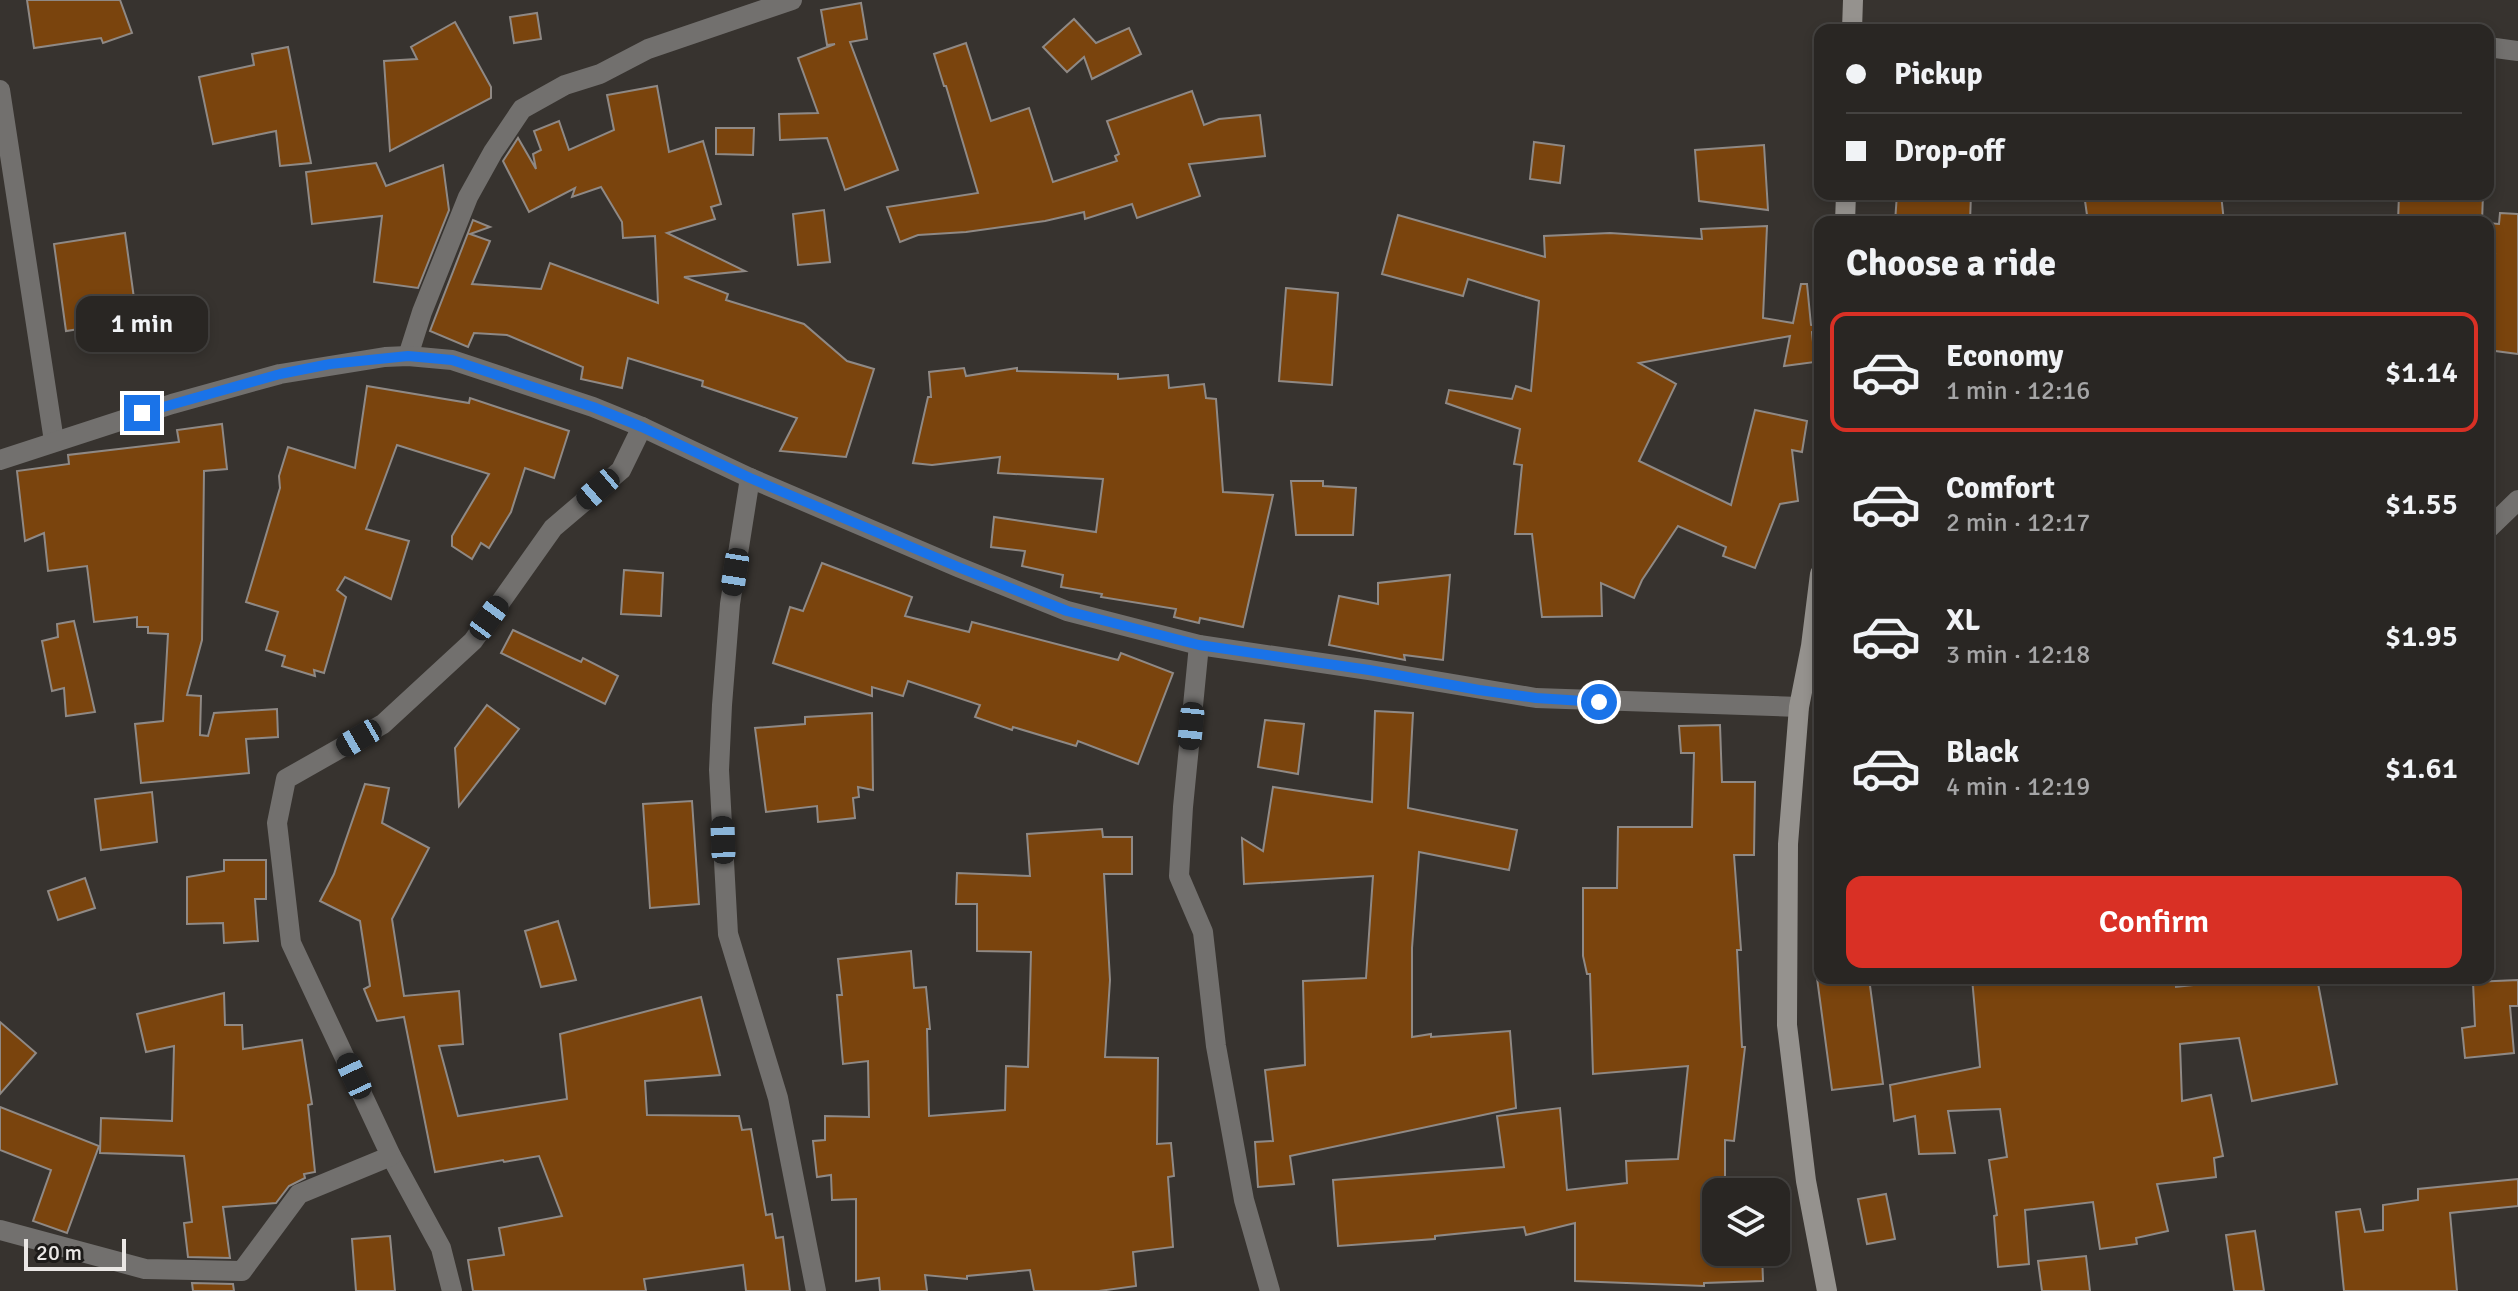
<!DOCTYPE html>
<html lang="en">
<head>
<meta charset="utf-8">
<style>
	:root { --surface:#292623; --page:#312e2b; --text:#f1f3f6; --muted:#a5a5a6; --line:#454341; --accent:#d93025 }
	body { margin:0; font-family:Signika,sans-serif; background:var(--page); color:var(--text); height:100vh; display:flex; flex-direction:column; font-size:30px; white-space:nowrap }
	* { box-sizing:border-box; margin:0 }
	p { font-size:26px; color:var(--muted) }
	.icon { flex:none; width:44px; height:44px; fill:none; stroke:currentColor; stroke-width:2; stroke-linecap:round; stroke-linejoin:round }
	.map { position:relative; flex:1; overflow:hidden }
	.details { position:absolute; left:1814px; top:216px; width:680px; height:768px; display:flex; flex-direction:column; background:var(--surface); border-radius:16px; box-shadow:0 4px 12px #0003,0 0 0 2px var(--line) }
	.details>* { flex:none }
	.hud { position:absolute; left:1814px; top:24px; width:680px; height:176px; border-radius:16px; box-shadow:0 4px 12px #0003,0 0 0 2px var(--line); display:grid; align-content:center; height:176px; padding:0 32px; background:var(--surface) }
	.tools { position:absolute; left:1702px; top:1178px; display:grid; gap:16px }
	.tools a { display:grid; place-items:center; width:88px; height:88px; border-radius:16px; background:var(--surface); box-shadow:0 4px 12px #0003,0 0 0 2px var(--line); font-size:40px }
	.scale { position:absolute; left:24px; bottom:20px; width:102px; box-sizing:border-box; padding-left:8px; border:4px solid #eae7e5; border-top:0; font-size:22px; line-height:28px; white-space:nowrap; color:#eae7e5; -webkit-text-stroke:6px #1d1b19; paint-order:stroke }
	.end { position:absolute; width:36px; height:36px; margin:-18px; border:10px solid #1a73e8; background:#fff; box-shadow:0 0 0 4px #fff }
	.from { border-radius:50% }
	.bubble { position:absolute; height:56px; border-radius:16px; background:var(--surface); box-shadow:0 4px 12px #0003,0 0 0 2px var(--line); font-size:26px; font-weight:600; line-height:56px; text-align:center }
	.car { position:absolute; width:24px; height:48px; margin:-24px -12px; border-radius:10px; box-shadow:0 0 6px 2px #0007; background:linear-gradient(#222 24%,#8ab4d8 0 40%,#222 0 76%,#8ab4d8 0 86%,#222 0) }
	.hud b { display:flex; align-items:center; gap:28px; height:76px; font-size:30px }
	.hud b+b { border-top:2px solid var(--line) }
	.hud i { width:20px; height:20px; background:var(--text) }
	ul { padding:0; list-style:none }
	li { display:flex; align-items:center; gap:24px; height:120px; margin:0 16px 12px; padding:0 16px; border:4px solid transparent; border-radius:16px }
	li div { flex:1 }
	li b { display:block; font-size:30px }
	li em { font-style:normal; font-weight:600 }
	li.on { border-color:var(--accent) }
	li>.icon { width:72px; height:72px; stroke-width:1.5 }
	h2 { padding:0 32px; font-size:36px; line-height:96px }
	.action { display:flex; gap:16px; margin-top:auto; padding:16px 32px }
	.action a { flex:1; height:92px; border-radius:16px; background:var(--accent); color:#fff; font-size:32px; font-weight:600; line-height:92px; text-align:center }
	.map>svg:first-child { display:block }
	.building { fill:#7a440d; stroke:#8f8985; stroke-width:2 }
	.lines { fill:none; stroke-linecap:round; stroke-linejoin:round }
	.street { stroke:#72706e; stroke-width:20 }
	.secondary { stroke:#95928e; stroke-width:20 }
	.route { stroke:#1a73e8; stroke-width:10 }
</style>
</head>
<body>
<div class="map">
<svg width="2518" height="1291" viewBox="0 0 2518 1291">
	<rect width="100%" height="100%" fill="#37332f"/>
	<!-- building -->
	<g class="building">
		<path d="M27 0H120L132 33 103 43 101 38 34 48Z"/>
		<path d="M861 3 867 39 850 42 898 170 845 190 827 138 780 140 779 114 818 113 798 58 835 44 827 45 821 10Z"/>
		<path d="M537 13 541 39 514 43 510 17Z"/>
		<path d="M1074 19 1096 43 1129 28 1141 54 1092 79 1084 57 1067 72 1043 47Z"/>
		<path d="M455 22 491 87V98L390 151 384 61 417 59 411 47Z"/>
		<path d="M966 43 991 121 1029 108 1053 182 1117 161 1115 156 1119 154 1107 121 1192 91 1204 125 1219 119 1260 115 1265 156 1189 164 1200 196 1137 218 1132 204 1085 219 1084 212 1045 221 966 232 918 235 900 242 887 207 978 193 946 86H944L934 54Z"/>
		<path d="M288 47 311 163 280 166 276 131 213 144 199 77 254 65 252 54Z"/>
		<path d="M657 86 669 152 703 141 721 204 711 207 715 219 667 233 745 271 684 277 728 294 726 300 804 324 847 361 874 369 846 457 780 451 797 418 702 386 703 381 628 358 622 388 581 379 583 367 507 335 474 333 468 347 430 331 473 220 490 227 470 234 490 241 472 284 541 289 550 263 658 303 655 236 623 238 622 222 601 187 572 197 575 188 529 212 503 161 518 138 536 169 533 154 541 150 534 131 559 121 569 150 614 130 607 95Z"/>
		<path d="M716 128H754L753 155 716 154Z"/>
		<path d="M1534 142 1564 146 1560 183 1530 179Z"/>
		<path d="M1764 145 1768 210 1699 201 1695 150Z"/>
		<path d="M376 163 386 186 443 165 449 210 418 288 374 282 382 216 312 224 306 172Z"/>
		<path d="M1897 194H1971L1970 222H1895Z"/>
		<path d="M2084 194H2221L2224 222H2088Z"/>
		<path d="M2399 194H2483L2482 222H2398Z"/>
		<path d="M824 210 830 262 798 265 793 214Z"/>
		<path d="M2500 213 2518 214V354L2488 350V312L2495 254H2488V223L2499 224Z"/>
		<path d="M1398 215 1545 257 1544 236 1610 233 1702 239 1701 229 1767 226 1763 318 1793 323 1801 284H1807L1811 325 1817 326V331L1812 332 1815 362 1784 366 1790 336 1639 363 1676 384 1639 461 1731 505 1755 410 1807 421 1802 452 1792 450 1798 501 1780 504 1755 568 1723 556 1726 547 1678 526 1642 580 1634 598 1601 583 1602 616 1542 617 1532 534H1515L1522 465 1514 464 1520 429 1446 403 1449 390 1512 399 1516 386 1531 391 1539 301 1468 279 1463 296 1382 274Z"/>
		<path d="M125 233 137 320 66 331 54 244Z"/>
		<path d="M1286 288 1338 293 1332 385 1279 381Z"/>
		<path d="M964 368 966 376 1017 368V371L1118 374V379L1168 375 1169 388 1204 384 1206 398 1216 399 1223 492 1273 495 1243 627 1200 618 1199 623 1174 617 1176 609 1101 597 1102 594 1061 587 1063 575 1022 566 1025 551 991 547 994 517 1096 532 1103 479 998 473 1000 457 932 465 913 463 928 397H931L929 372Z"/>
		<path d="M367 386 469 403 470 398 569 431 554 478 525 468 511 512 489 548 481 543 472 559 452 546V536L489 474 397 445 366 529 409 541 391 599 345 577 337 590 346 597 324 673 314 670 315 676 282 666 285 656 266 650 278 612 246 602 280 488 279 476 288 447 355 468Z"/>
		<path d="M222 424 227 469 204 471 202 640 187 695 201 696 200 735 208 736 214 713 277 709 278 737 246 739 249 773 141 783 135 724 163 721 168 634 148 633V627H137V617L94 622 87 566 48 571 44 533 25 541 17 471 69 464 68 455 179 442 177 430Z"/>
		<path d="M1291 481H1323V486L1356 488 1353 535H1296Z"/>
		<path d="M822 563 912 597 905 616 969 632 972 622 1118 660 1121 653 1173 673 1138 764 1078 741 1076 746 1013 727 1012 730 975 717 980 705 908 681 903 696 872 687V696L773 663 790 607 803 611Z"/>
		<path d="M624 570 663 573 661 616 621 614Z"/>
		<path d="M1450 575 1443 660 1404 655 1405 660 1329 645 1339 596 1378 604V583Z"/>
		<path d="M74 621 95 712 66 716 64 688 52 691 42 641 58 637 57 624Z"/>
		<path d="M513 630 581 662 583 658 618 676 605 704 501 653Z"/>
		<path d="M487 705 519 729 459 806 455 748Z"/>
		<path d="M1375 711 1413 713 1408 808 1517 830 1509 870 1419 852 1412 948V1037L1431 1034V1037L1510 1031 1516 1108 1290 1156 1294 1184 1258 1187 1255 1142 1273 1141 1265 1070 1305 1065 1303 981 1366 978 1373 876 1244 884 1242 838 1263 851 1273 787 1372 802Z"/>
		<path d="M872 713 873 790 858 787 859 797 853 798 855 818 818 822 817 806 766 812 755 728 805 724V717Z"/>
		<path d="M1265 720 1304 724 1298 774 1258 767Z"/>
		<path d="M1720 725 1722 782H1755L1754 855H1734L1741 950H1737L1742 1047H1745L1734 1141 1725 1140V1192H1716V1252H1762L1763 1281 1704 1283V1286L1575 1281V1223L1526 1235 1524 1227 1435 1236V1239L1338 1246 1333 1180 1504 1167 1497 1116 1560 1108 1567 1190 1627 1183 1626 1161 1678 1159 1688 1066 1593 1074 1590 974H1587L1583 956V888H1617L1618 827H1692L1694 753H1681L1679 726Z"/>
		<path d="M365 784 389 788 382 823 429 848 392 919 404 996 459 991 463 1044 439 1046 458 1116 567 1099 560 1034 701 997 720 1075 645 1081 647 1115 739 1116 742 1130 751 1129 766 1215 772 1214 776 1238 783 1237 790 1291H746L743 1265 644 1279 646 1291H473L468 1260 504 1255 499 1228 562 1216 539 1156 504 1162 503 1160 435 1172 404 1017 377 1021 364 989 370 986 360 921 320 901 334 874Z"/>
		<path d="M152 792 157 842 101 850 95 799Z"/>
		<path d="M692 801 699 904 650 908 643 804Z"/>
		<path d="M1102 829 1103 837H1132V874H1104L1110 980 1105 1057 1158 1058 1157 1144 1171 1143 1174 1176 1168 1177 1173 1247 1133 1252 1136 1286 1099 1291H1034L1030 1270 967 1276V1279L925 1275 927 1291H880L879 1278 856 1281V1199L832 1200 831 1175 817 1177 813 1141 825 1140V1116L869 1117 868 1061 843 1064 837 995H842L838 959 911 951 914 988 926 987 930 1029H927L929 1116 1005 1110 1006 1066 1028 1067 1031 952 977 951V904H956L957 873 1030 876 1027 834Z"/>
		<path d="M224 860H266V899H255L258 941 224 943 223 923 187 924V877L224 871Z"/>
		<path d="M85 878 95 908 58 920 48 891Z"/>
		<path d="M558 921 576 980 541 987 525 931Z"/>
		<path d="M1817 978H1869L1883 1084 1832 1090Z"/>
		<path d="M1972 978H2061L2062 983 2110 978H2175L2176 987 2240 980 2239 978H2317L2337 1084 2252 1101 2239 1038 2180 1044 2182 1101 2211 1095 2223 1156 2214 1158 2216 1177 2157 1184 2168 1231 2136 1238 2137 1244 2100 1249 2093 1202 2025 1210 2029 1264 1998 1267 1994 1216 1997 1215 1989 1160 2007 1157 2000 1109 1948 1111 1955 1153 1919 1154 1915 1116 1894 1121 1890 1085 1980 1067Z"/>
		<path d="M2518 980V1006H2510L2514 1053 2465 1058 2462 1028 2475 1026 2473 982Z"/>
		<path d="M224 993 225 1025H242L243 1049 302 1040 312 1104 308 1105 315 1172 304 1174 305 1178 289 1186 276 1203 223 1207 230 1258 188 1257 184 1223 192 1222 184 1156 100 1153 101 1118 172 1121 174 1046 146 1052 137 1014Z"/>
		<path d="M0 1022 36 1053 0 1094Z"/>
		<path d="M0 1107 99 1146 67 1233 33 1221 51 1170 0 1150Z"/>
		<path d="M2518 1179V1206L2450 1213 2457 1291H2344L2336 1212 2360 1209 2365 1232 2383 1230V1205L2418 1200V1189Z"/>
		<path d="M1886 1194 1895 1239 1867 1244 1858 1199Z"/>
		<path d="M2255 1231 2264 1291H2234L2226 1235Z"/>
		<path d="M390 1236 395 1291H356L352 1239Z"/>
		<path d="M2086 1256 2090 1291H2042L2038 1261Z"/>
		<path d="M192 1283 233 1284 234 1291H193Z"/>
	</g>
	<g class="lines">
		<!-- street -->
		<g class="street">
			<path d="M2488 47 2518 51"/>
			<path d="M0 90 54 441"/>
			<path d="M408 356 422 312 468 197 493 152 522 109 565 85 600 74 648 49 792 0"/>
			<path d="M0 460 172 404 280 374 385 357 408 356 452 360 593 407 642 427 750 478 958 567 1067 611 1199 645 1369 670 1536 698 1799 707"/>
			<path d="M750 478 730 604 722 705 719 770 728 934 778 1098 816 1291"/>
			<path d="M2488 529 2518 500"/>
			<path d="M1199 645 1183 807 1179 876 1203 932 1216 1046 1244 1200 1270 1291"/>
			<path d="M391 1156 441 1248 452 1291"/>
			<path d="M0 1230 145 1269 242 1271 299 1194 391 1156 291 943 277 823 286 779 383 724 473 641 553 528 621 470 642 427"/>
		</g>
		<!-- secondary -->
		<g class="secondary">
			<path d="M1852 30 1853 0"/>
			<path d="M1845 222 1846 194"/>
			<path d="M1820 574 1811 646 1799 707 1788 844 1787 1025 1806 1181 1827 1291"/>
		</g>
	</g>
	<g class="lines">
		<!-- route -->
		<path class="route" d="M142 413 280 374 330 364 408 356 452 360 593 407 642 427 750 478 958 567 1067 611 1199 645 1369 670 1479 690 1536 698 1599 702"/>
	</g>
</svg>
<div class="tools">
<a><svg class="icon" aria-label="layers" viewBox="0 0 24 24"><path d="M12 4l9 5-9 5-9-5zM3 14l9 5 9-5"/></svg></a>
</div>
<div class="scale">20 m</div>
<i class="end from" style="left:1599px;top:702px"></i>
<i class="end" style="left:142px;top:413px"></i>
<div class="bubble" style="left:76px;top:296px;width:132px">1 min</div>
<i class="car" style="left:598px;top:489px;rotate:229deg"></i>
<i class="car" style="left:735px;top:572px;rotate:189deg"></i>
<i class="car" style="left:489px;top:618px;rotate:36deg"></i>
<i class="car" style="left:1191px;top:726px;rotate:186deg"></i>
<i class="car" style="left:359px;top:738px;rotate:240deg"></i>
<i class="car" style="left:723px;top:840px;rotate:358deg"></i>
<i class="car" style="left:354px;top:1076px;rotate:335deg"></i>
<div class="hud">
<b><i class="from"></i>Pickup</b>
<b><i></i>Drop-off</b>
</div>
<section class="details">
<h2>Choose a ride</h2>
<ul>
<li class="on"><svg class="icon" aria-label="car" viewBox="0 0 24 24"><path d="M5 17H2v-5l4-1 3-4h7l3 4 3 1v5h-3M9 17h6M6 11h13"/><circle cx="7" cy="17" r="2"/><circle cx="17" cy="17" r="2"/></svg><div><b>Economy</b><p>1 min · 12:16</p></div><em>$1.14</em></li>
<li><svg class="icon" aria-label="car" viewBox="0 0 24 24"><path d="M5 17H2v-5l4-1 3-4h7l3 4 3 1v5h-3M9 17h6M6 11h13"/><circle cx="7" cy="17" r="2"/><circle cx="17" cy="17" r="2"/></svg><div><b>Comfort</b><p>2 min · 12:17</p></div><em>$1.55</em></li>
<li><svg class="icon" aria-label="car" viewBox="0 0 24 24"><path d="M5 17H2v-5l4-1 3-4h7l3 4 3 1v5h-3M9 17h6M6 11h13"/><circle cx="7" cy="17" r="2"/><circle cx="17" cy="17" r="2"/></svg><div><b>XL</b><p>3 min · 12:18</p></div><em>$1.95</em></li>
<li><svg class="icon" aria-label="car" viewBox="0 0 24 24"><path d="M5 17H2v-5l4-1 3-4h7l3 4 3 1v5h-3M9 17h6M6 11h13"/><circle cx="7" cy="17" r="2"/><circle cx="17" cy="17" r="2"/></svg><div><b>Black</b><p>4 min · 12:19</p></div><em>$1.61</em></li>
</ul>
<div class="action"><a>Confirm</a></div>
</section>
</div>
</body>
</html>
